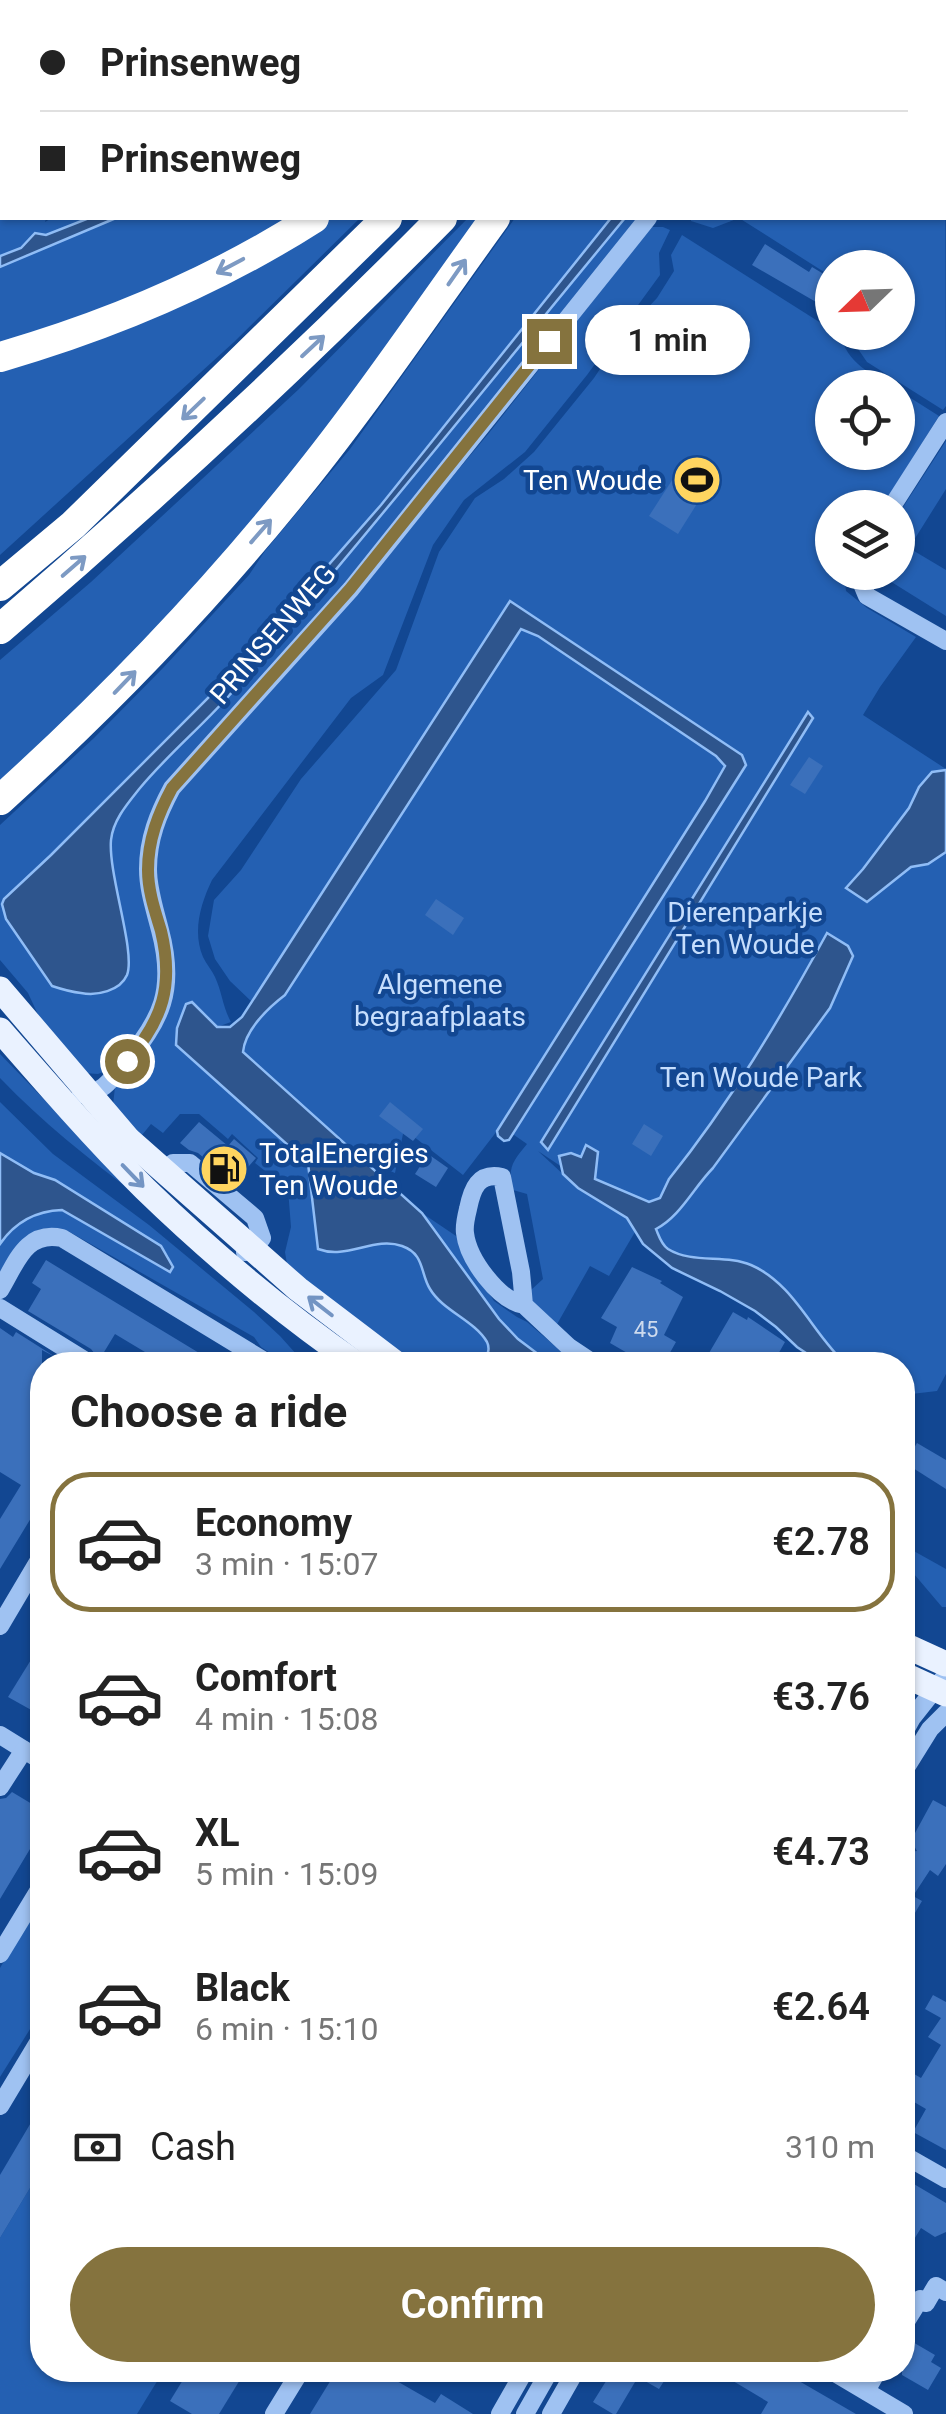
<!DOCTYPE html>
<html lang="en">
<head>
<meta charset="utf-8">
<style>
	:root { --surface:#fff; --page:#f2f2f2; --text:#222; --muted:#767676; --line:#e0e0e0; --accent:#85733e }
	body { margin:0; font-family:Roboto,sans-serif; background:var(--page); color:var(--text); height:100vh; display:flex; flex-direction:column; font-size:38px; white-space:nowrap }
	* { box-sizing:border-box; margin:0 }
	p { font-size:32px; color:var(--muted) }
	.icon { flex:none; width:55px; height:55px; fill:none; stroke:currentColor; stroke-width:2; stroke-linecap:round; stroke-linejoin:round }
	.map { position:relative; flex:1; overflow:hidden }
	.panel { position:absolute; left:30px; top:1352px; width:885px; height:1030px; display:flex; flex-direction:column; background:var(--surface); border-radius:40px; box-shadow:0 2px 8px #0004 }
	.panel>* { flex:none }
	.hud { position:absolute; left:0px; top:0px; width:948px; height:220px; box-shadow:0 2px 8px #0004; display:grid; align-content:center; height:220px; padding:0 40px; background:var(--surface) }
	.needle { width:65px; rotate:247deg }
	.controls { position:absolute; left:815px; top:250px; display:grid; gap:20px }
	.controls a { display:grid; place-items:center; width:100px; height:100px; border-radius:50%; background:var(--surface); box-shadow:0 2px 8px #0004; font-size:50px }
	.end { position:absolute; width:45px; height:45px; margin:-22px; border:12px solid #85733e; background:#fff; box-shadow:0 0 0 5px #fff }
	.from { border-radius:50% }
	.bubble { position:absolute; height:70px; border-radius:35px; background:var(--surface); box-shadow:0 2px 8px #0004; font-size:32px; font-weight:600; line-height:70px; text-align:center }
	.hud b { display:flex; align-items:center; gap:35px; height:95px; font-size:38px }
	.hud b+b { border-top:2px solid var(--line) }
	.hud i { width:25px; height:25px; background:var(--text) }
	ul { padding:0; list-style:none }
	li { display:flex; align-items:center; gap:30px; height:140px; margin:0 20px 15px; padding:0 20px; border:5px solid transparent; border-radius:40px }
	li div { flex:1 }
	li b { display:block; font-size:38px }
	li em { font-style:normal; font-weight:600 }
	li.current { border-color:var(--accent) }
	li>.icon { width:90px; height:90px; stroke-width:1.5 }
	h2 { padding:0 40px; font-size:45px; line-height:120px }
	.pay { display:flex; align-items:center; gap:25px; height:110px; padding:0 40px; font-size:38px }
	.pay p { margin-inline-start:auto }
	.cta { display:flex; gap:20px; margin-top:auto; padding:20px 40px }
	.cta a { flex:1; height:115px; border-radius:60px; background:var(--accent); color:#fff; font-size:40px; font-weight:600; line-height:115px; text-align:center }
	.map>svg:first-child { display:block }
	.green { fill:#2460b2 }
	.water { fill:#2e558d; stroke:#90bdf6; stroke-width:2.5 }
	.building { fill:#3b70bb }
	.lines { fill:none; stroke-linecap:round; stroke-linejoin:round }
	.minor { stroke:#9fc2f2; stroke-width:18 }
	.major { stroke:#eaf2ff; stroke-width:25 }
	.highway { stroke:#fff; stroke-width:30 }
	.oneway { stroke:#7d9ac3 }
	.oneway2 { stroke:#7394c3 }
	.route { stroke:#85733e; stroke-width:12 }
	.labels { text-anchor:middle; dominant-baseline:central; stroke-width:9; stroke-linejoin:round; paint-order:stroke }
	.number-label { font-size:22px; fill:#cedbee }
	.poi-label { font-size:28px; fill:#fff; stroke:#124792; text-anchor:end }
	.street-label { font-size:28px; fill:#fff; stroke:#124792 }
	.park-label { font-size:28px; fill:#c6defd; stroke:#124792 }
</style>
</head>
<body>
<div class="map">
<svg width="946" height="2414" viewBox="0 0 946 2414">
	<rect width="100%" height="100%" fill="#124792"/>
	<!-- green -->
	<g class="green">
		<path d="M945 101 946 406 943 410 867 362 858 349 863 333 898 332V268H832V277L739 218 713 228 691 221V218H945Z"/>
		<path d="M2 214V218H46L45 222 52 218H89L46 235 35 233 21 248 0 256V215Z"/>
		<path d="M116 218H298L141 299 0 347V267Z"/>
		<path d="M332 218H360L234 342 0 555V363L291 242Z"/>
		<path d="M468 218H488L258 525 0 793V660L91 582 299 389Z"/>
		<path d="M515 218H611L381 505 240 666 51 855 4 899 2 909 118 904C114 882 105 852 113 829 127 787 201 727 232 692 298 618 360 541 422 464 489 382 557 300 625 218H638L342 587 150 820 160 954 158 995 143 1030 108 1070 98 1074 84 1073 47 1034 28 993 0 960V825L94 738 163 668 249 575 265 551 350 449Z"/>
		<path d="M651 227H663L670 230 659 253 660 275 587 375 525 452 464 500 433 545 383 675 351 698 212 880C201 903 192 931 203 957 206 964 212 970 215 977 222 992 223 1008 231 1022L217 1027 192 1003 186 1004 177 1028 176 1045 308 1163 318 1249 349 1251 382 1243 402 1245 417 1254 431 1291 462 1316 487 1342 489 1350 484 1365H409L288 1270 285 1252 291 1227 288 1189 255 1163 258 1158 232 1134 228 1139 199 1114H180L163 1133 151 1124 142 1135 161 1152 158 1156 113 1105 115 1087 147 1047 172 947 161 903 156 868 157 849 171 802 187 780 355 593 489 433Z"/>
		<path d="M682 235 832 330V332L841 335C846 363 872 374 894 387L832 388V452H898V390L939 416 882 507 832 508 821 528 832 537V572L844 573 846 591 867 608 916 637 880 687 863 715 946 769V1374L937 1391 903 1395 902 1365H838L659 1249 613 1201 538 1151 578 1188 627 1218 635 1232 609 1276 590 1266 556 1326 532 1302 531 1290 543 1279 527 1194 513 1190C507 1168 513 1161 527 1144L507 1130 737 762 698 725 511 601 252 1002 230 981 215 959 208 936 214 900 241 870 301 779 396 670 439 552 475 498 504 479 534 452 594 378 624 333 657 298 674 271 671 255Z"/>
		<path d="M946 441V489L909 548 946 570V616L877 573 898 572V515Z"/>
		<path d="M521 629 538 636 716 756 726 766 705 801 497 1131 463 1175 404 1129 395 1173 363 1160 243 1052C245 1030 268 1008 285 995Z"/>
		<path d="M0 1054 138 1196C89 1159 42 1122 0 1078Z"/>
		<path d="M0 1102 53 1154 149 1225 254 1312 280 1336 306 1365H288L261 1347 254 1337 68 1231C27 1218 16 1250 0 1280 0 1270 0 1256 0 1246 6 1221 41 1211 62 1210L169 1257 161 1246 55 1180 34 1173 0 1153Z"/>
		<path d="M422 1213 459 1238 472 1267 494 1301 517 1317 527 1322 577 1365H545C531 1346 511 1334 496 1315 469 1283 447 1247 422 1213Z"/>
		<path d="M903 1545 946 1569V1607H942L903 1561Z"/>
		<path d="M42 1897V2010L0 2077V1968Z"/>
		<path d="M42 2168V2370H164L137 2414H0V2238Z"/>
	</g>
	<!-- water -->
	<g class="water">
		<path d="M89 218H116L0 267V256L21 248 35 233 46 235Z"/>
		<path d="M611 218H625C495 375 368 535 234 690 205 724 169 753 140 788 128 803 113 820 111 840 108 874 136 952 127 975 120 991 97 996 81 993 71 992 61 989 52 986L6 919 2 904 4 899 51 855 240 666 381 505Z"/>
		<path d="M510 601 742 755 746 765 509 1140 504 1141 498 1136 497 1131 705 801 725 766 716 756 538 636 521 629 285 995C268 1008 245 1030 243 1052L422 1213 499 1319 518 1339 538 1354 545 1365H484C486 1357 491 1350 487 1342 474 1320 443 1311 430 1289 420 1273 425 1254 402 1246 374 1236 347 1260 318 1249L308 1163 176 1045 177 1028 186 1004 192 1002 217 1027H230L242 1017Z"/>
		<path d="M808 712 813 718 548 1150 541 1142Z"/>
		<path d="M946 770V852L928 864 911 867 867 902 846 888 863 869 909 808 919 787 932 772Z"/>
		<path d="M827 933 848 946 853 956 830 1008 713 1168C694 1187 680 1217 656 1229 659 1236 661 1244 668 1249 692 1264 726 1254 751 1265 795 1284 813 1335 847 1365H824L797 1347 776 1327 755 1311 720 1291 672 1268 643 1244 627 1218 578 1188 563 1174 559 1156 571 1153 581 1157 586 1145 598 1152 595 1179 649 1202 660 1198 669 1179C730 1103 780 1019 827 933Z"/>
		<path d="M0 1153 34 1173 55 1180 161 1246 173 1267 170 1272 62 1210C35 1211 15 1222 0 1244Z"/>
	</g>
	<!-- building -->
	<g class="building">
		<path d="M765 244 809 272 812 267 832 279V306L819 297 816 302 752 265Z"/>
		<path d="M687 457 715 475 678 534 649 516Z"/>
		<path d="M809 757 823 766 805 794 790 785Z"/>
		<path d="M436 899 464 918 453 935 425 915Z"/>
		<path d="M390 1102 423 1129 413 1141 379 1116Z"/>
		<path d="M199 1122 228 1146 234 1139 256 1158 234 1183 198 1153 189 1150 180 1143Z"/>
		<path d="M644 1124 663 1136 651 1156 632 1144Z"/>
		<path d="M428 1154 448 1168 436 1187 415 1174Z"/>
		<path d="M46 1260 77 1279 219 1365H137L145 1352 115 1334 98 1362 96 1361 95 1354 91 1349 28 1311 41 1289 32 1283Z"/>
		<path d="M632 1267 662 1281 660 1283 683 1297 664 1335 676 1342 663 1365H648L610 1343 617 1327 601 1318Z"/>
		<path d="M733 1312 747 1320 748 1317 785 1342 772 1365H702Z"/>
		<path d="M0 1328 13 1337 16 1332 57 1358 42 1350V1381L37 1391 42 1420V1500L0 1569V1519L21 1485 0 1472Z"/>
		<path d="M917 1443 946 1460V1489L905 1463Z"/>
		<path d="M42 1642V1716L8 1697Z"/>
		<path d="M12 1792 42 1810V1829L0 1899V1799L6 1798Z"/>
		<path d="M933 1800 946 1807V1864L938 1876 930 1870 913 1896 922 1901 902 1935V1853L917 1851 906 1832 915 1833Z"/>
		<path d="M933 1995 946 2002V2150L913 2132 926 2109 902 2095V2067L921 2078 941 2045 928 2037 941 2018 925 2009Z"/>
		<path d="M42 2104V2168L0 2238V2175Z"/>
		<path d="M902 2177 946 2203V2232L935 2237 921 2228 902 2259Z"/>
		<path d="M911 2341 935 2355 931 2362 941 2368 928 2390 902 2375V2355Z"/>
		<path d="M189 2370H246L219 2414H192L170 2401Z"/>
		<path d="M337 2370H401L395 2380 435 2403 441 2394 473 2414H310Z"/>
		<path d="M613 2370H671L659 2389 638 2377 616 2414H613L593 2402Z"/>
		<path d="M739 2370H780L856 2414H761L768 2402 733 2381Z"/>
	</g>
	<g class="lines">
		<!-- minor -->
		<g class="minor">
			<path d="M793 0V2"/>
			<path d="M891 508 946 422"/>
			<path d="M857 572 867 596 946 641"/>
			<path d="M81 1094C101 1095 112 1079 123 1065 162 1020 176 990 160 930 155 910 148 890 148 869 148 839 158 814 172 788L351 589 648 218"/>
			<path d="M163 1172 173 1163H190L255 1218 262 1238 253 1250 245 1252"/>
			<path d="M0 1290C16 1264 25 1230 62 1238L271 1365"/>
			<path d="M524 1305 521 1272 502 1177C478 1172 472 1189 468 1209 466 1217 464 1226 465 1233 468 1259 498 1300 524 1305L569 1347 596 1365"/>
			<path d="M0 1308 84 1360 82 1365"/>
			<path d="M902 1432 906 1411"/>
			<path d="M0 1626 42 1555"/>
			<path d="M0 1735 42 1761"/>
			<path d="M902 1736 912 1718 946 1675"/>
			<path d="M902 1774 930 1729 946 1713"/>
			<path d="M0 1787 24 1750"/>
			<path d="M902 1805V1806"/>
			<path d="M0 1954 42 1885"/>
			<path d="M0 2106 42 2036"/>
			<path d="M902 2154 946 2179"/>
			<path d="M902 2328 920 2299 926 2303 936 2286 946 2292"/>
			<path d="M830 2370 904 2414"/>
			<path d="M866 2391 878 2370"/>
			<path d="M274 2414 301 2370"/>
			<path d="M500 2414 525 2370"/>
			<path d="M525 2414 550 2370"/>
			<path d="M551 2414 576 2370"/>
		</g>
		<!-- major -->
		<g class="major">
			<path d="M0 989 129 1140 298 1289 398 1365"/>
			<path d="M0 1030C47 1084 94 1138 145 1189 210 1252 283 1313 358 1365"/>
			<path d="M902 1644 946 1664"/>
			<path d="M902 1674 946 1694"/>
		</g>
		<!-- highway -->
		<g class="highway">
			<path d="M572 2 575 0"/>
			<path d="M639 2 642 0"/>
			<path d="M0 357C111 325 217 280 314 218"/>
			<path d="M0 586 73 525 387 218"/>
			<path d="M0 629C153 498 301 361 442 218"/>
			<path d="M0 800C103 707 200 607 288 499 362 409 427 312 495 218"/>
		</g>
	</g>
	<!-- one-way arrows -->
	<defs><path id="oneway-shaft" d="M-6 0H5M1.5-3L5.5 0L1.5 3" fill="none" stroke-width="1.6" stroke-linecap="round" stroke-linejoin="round" transform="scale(2.5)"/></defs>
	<g class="oneway">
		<use href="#oneway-shaft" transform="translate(230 266) rotate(152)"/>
		<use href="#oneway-shaft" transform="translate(457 272) rotate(-55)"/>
		<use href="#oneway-shaft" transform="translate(313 346) rotate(-43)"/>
		<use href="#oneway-shaft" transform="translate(193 409) rotate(136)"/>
		<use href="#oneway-shaft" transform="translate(261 531) rotate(-49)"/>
		<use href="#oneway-shaft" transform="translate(74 566) rotate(-41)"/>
		<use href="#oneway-shaft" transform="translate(125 682) rotate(-46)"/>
	</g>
	<g class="oneway2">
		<use href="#oneway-shaft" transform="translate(133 1176) rotate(46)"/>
		<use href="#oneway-shaft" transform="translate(320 1306) rotate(-142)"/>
	</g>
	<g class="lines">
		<!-- route -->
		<path class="route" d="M127 1061C163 1020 174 985 161 931 155 911 148 891 148 870 148 840 158 814 172 788L350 589 549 341"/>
	</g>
	<!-- icons -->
	<defs>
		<g id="stadium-disc" transform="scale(2.5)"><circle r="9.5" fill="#ffd560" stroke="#124792"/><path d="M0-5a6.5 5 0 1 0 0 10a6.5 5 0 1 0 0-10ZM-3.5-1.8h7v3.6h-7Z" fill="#111"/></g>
		<g id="fuel-disc" transform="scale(2.5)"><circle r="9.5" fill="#ffd560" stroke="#124792"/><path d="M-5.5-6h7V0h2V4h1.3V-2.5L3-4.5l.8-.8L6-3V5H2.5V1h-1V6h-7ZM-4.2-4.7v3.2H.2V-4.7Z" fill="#111"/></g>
	</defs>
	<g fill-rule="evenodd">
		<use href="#stadium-disc" x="697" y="480"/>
		<use href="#fuel-disc" x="224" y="1169"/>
	</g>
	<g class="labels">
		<!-- number labels -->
		<g class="number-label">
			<text x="646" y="1329">45</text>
		</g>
		<!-- poi labels -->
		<g class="poi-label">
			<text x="662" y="480">Ten Woude</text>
			<text x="259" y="1153" text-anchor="start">TotalEnergies<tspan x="259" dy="32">Ten Woude</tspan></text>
		</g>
		<!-- street labels -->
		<g class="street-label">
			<text transform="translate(273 634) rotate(-49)">PRINSENWEG</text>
		</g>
		<!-- park labels -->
		<g class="park-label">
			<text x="745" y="912">Dierenparkje<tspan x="745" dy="32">Ten Woude</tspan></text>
			<text x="440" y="984">Algemene<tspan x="440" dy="32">begraafplaats</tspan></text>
			<text x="761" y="1077">Ten Woude Park</text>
		</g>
	</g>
</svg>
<div class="controls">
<a><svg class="needle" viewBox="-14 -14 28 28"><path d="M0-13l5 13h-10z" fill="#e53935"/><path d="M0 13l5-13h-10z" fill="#767676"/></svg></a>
<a><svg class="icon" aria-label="locate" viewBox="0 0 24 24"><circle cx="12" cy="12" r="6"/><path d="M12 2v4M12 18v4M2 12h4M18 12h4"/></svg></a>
<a><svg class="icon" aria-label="layers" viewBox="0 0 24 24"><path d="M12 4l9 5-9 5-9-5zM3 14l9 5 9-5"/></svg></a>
</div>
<i class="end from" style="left:127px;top:1061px"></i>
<i class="end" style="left:549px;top:341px"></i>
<div class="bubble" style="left:585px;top:305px;width:165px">1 min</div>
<div class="hud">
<b><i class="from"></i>Prinsenweg</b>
<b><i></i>Prinsenweg</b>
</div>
<section class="panel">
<h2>Choose a ride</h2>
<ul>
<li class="current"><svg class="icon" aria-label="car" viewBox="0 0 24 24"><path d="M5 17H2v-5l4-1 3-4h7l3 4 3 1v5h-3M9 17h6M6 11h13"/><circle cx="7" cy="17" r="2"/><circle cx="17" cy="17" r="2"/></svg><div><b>Economy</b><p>3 min · 15:07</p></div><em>€2.78</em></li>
<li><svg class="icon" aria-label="car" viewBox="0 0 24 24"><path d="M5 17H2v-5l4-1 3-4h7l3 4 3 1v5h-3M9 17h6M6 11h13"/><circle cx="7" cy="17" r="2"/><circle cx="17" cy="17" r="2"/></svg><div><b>Comfort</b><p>4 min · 15:08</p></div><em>€3.76</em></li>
<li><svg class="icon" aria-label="car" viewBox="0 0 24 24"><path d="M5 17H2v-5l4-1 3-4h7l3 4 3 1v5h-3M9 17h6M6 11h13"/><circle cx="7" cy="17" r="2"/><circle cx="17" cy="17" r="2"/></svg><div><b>XL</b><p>5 min · 15:09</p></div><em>€4.73</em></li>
<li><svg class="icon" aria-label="car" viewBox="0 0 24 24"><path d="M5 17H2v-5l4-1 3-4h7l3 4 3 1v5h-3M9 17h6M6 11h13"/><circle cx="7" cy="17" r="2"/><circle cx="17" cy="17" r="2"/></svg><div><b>Black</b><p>6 min · 15:10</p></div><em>€2.64</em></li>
</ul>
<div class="pay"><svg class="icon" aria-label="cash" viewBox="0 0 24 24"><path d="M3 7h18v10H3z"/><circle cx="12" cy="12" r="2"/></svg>Cash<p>310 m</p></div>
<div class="cta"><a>Confirm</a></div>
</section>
</div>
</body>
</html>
